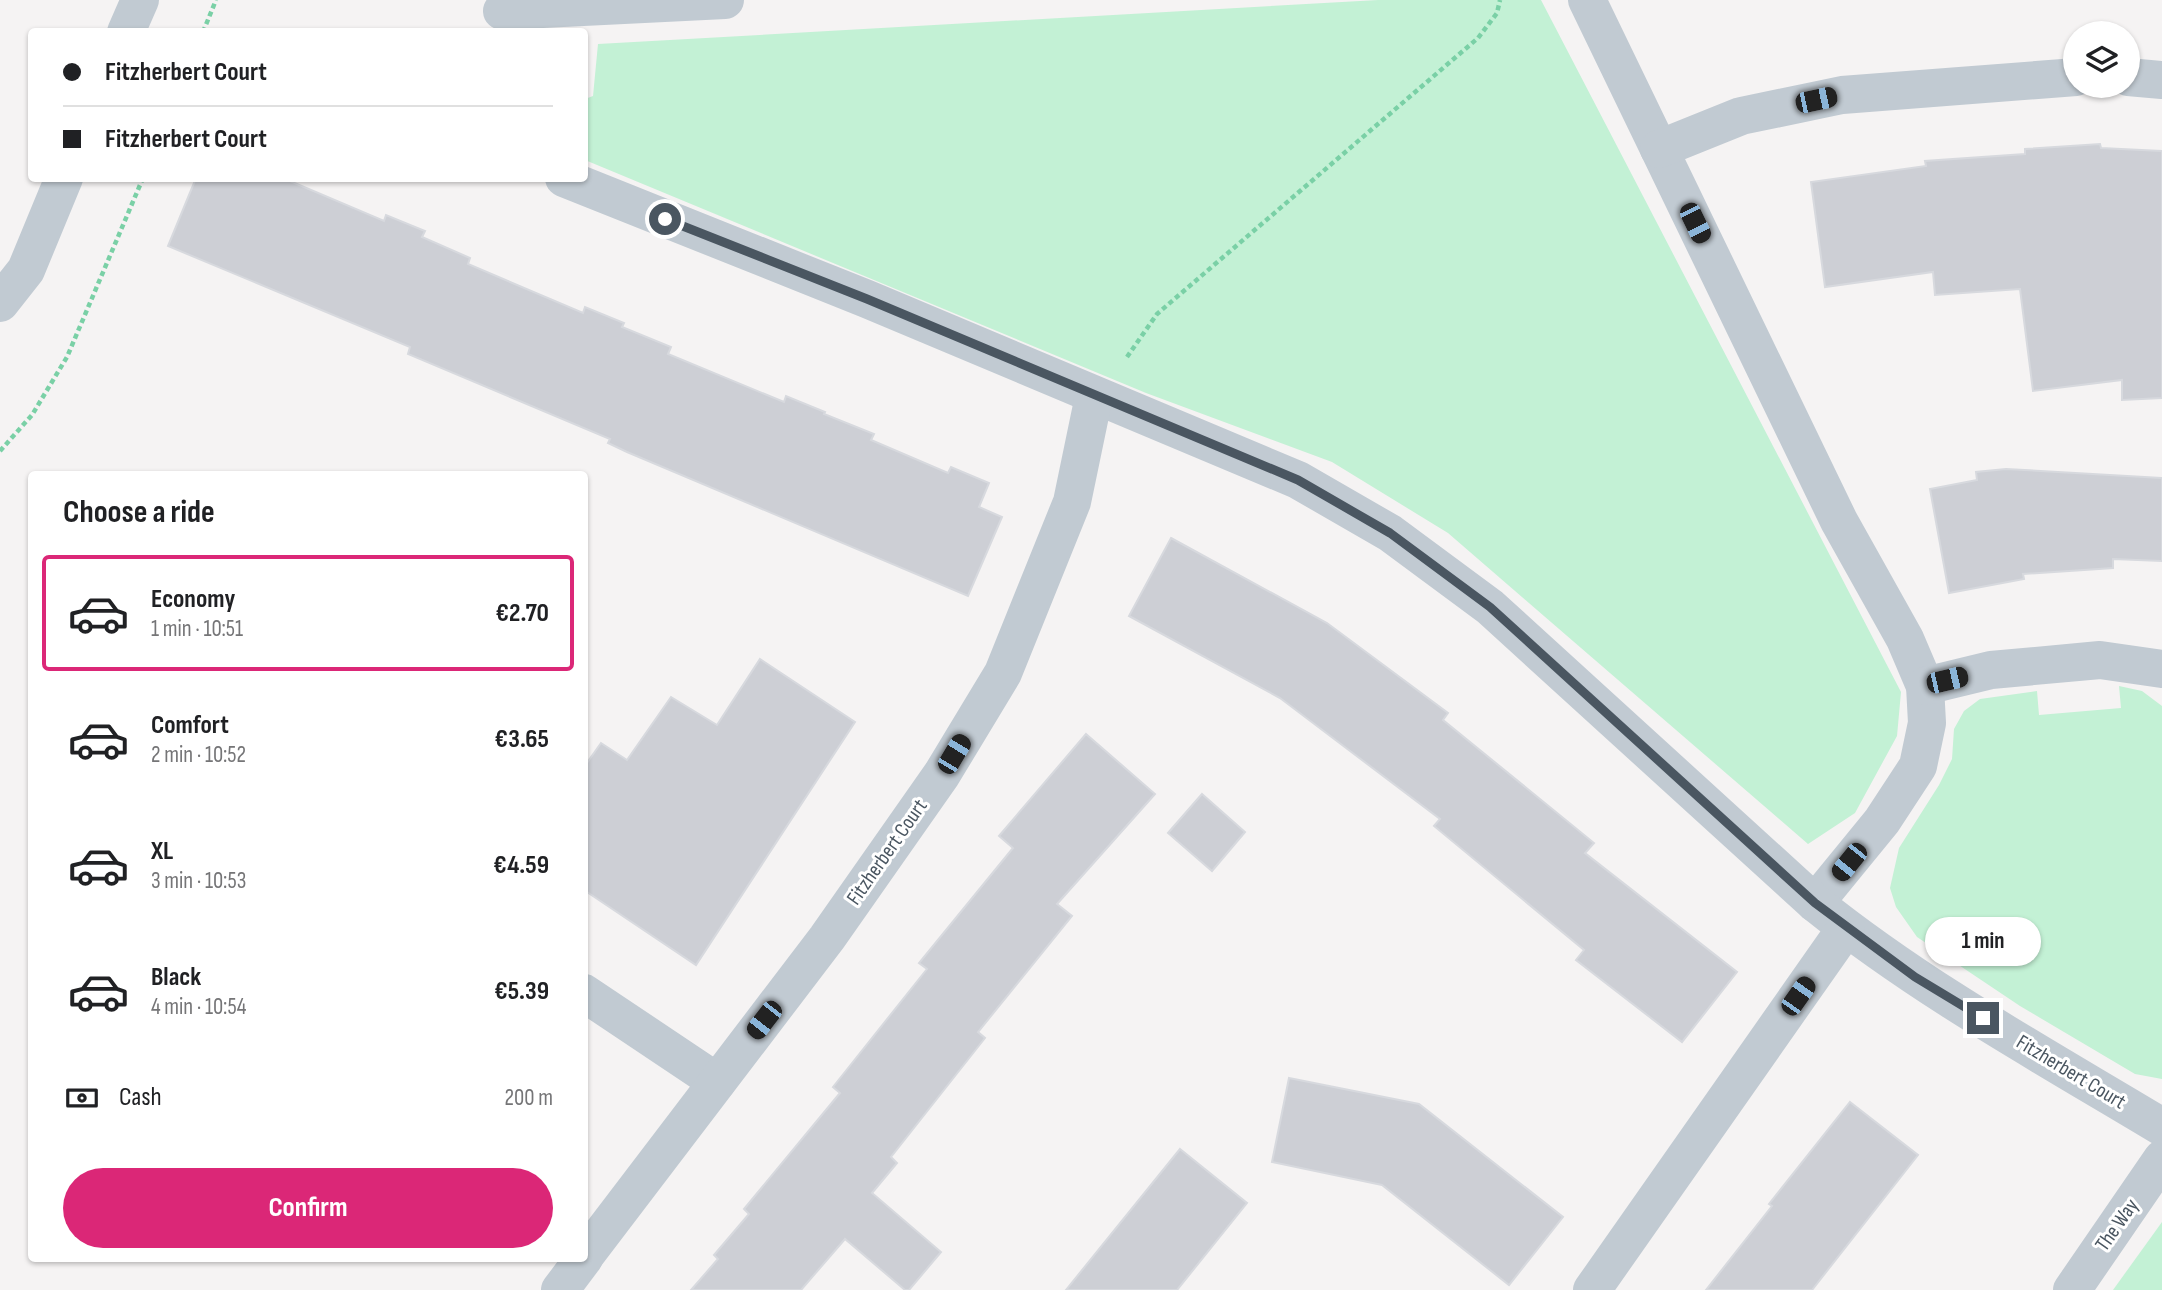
<!DOCTYPE html>
<html lang="en">
<head>
<meta charset="utf-8">
<style>
	:root { --surface:#fff; --page:#f6f6f6; --text:#202124; --muted:#757577; --line:#e0e0e0; --accent:#db2777 }
	body { margin:0; font-family:"Sofia Sans Condensed",sans-serif; background:var(--page); color:var(--text); height:100vh; display:flex; flex-direction:column; font-size:26px; white-space:nowrap }
	* { box-sizing:border-box; margin:0 }
	p { font-size:23px; color:var(--muted) }
	.icon { flex:none; width:38px; height:38px; fill:none; stroke:currentColor; stroke-width:2; stroke-linecap:round; stroke-linejoin:round }
	.map { position:relative; flex:1; overflow:hidden }
	.details { position:absolute; left:28px; top:471px; width:560px; height:791px; display:flex; flex-direction:column; background:var(--surface); border-radius:7px; box-shadow:0 2px 5px #0004 }
	.details>* { flex:none }
	.banner { position:absolute; left:28px; top:28px; width:560px; height:154px; border-radius:7px; box-shadow:0 2px 5px #0004; display:grid; align-content:center; height:154px; padding:0 35px; background:var(--surface) }
	.controls { position:absolute; left:2063px; top:21px; display:grid; gap:14px }
	.controls a { display:grid; place-items:center; width:77px; height:77px; border-radius:50%; background:var(--surface); box-shadow:0 2px 5px #0004; font-size:35px }
	.end { position:absolute; width:32px; height:32px; margin:-16px; border:9px solid #4a5661; background:#fff; box-shadow:0 0 0 4px #fff }
	.from { border-radius:50% }
	.bubble { position:absolute; height:49px; border-radius:24px; background:var(--surface); box-shadow:0 2px 5px #0004; font-size:23px; font-weight:700; line-height:49px; text-align:center }
	.car { position:absolute; width:21px; height:42px; margin:-21px -10px; border-radius:9px; box-shadow:0 0 5px 2px #0007; background:linear-gradient(#222 24%,#8ab4d8 0 40%,#222 0 76%,#8ab4d8 0 86%,#222 0) }
	.banner b { display:flex; align-items:center; gap:24px; height:66px; font-size:26px }
	.banner b+b { border-top:2px solid var(--line) }
	.banner i { width:18px; height:18px; background:var(--text) }
	ul { padding:0; list-style:none }
	li { display:flex; align-items:center; gap:21px; height:116px; margin:0 14px 10px; padding:0 21px; border:4px solid transparent; border-radius:7px }
	li div { flex:1 }
	li b { display:block; font-size:26px }
	li em { font-style:normal; font-weight:700 }
	li.on { border-color:var(--accent) }
	li>.icon { width:63px; height:63px; stroke-width:1.5 }
	h2 { padding:0 35px; font-size:32px; line-height:84px }
	.pay { display:flex; align-items:center; gap:18px; height:77px; padding:0 35px; font-size:26px }
	.pay p { margin-inline-start:auto }
	.action { display:flex; gap:14px; margin-top:auto; padding:14px 35px }
	.action a { flex:1; height:80px; border-radius:42px; background:var(--accent); color:#fff; font-size:28px; font-weight:700; line-height:80px; text-align:center }
	.map>svg:first-child { display:block }
	.green { fill:#c3f1d5 }
	.building { fill:#cdcfd5; stroke:#d7d9de; stroke-width:2 }
	.lines { fill:none; stroke-linecap:round; stroke-linejoin:round }
	.path { stroke:#7ad0a6; stroke-width:4.5; stroke-dasharray:5 3.5; stroke-linecap:butt }
	.minor { stroke:#c1cad2; stroke-width:38 }
	.route { stroke:#4a5661; stroke-width:9 }
	.labels { text-anchor:middle; dominant-baseline:central; stroke-width:6; stroke-linejoin:round; paint-order:stroke }
	.street-label { font-size:21px; fill:#4a5661; stroke:#fff }
</style>
</head>
<body>
<div class="map">
<svg width="2162" height="1290" viewBox="0 0 2162 1290">
	<rect width="100%" height="100%" fill="#f5f3f3"/>
	<!-- green -->
	<g class="green">
		<path d="M1378 0H1541L1901 692 1897 736 1855 813 1808 844 1448 533 1332 462 1146 393 585 160V99L593 96 598 44Z"/>
		<path d="M2119 686 2142 691 2162 706V1079L2135 1074 2020 1006 1917 937 1896 907 1890 888 1899 848 1939 785 1952 759 1954 729 1964 711 1980 699 2037 691 2039 715 2121 708Z"/>
		<path d="M2162 1222V1290H2113Z"/>
	</g>
	<!-- building -->
	<g class="building">
		<path d="M2100 144 2101 148 2162 151V398L2122 400V380L2033 391 2020 289 1935 295 1933 272 1825 287 1811 182 1926 166 1925 161 2025 154V149Z"/>
		<path d="M196 178H283L384 221 386 215 425 231 422 237 470 258 468 264 583 313 585 307 624 323 622 327 671 347 668 354 784 402 786 396 825 412 824 414 874 434 871 440 948 473 951 467 989 483 979 507 1002 517 968 596 627 452 608 443 610 439 408 354 410 347 168 246Z"/>
		<path d="M2006 469 2162 478V561L2113 559V568L2023 574 2024 579 1949 593 1930 489 1977 480 1976 472Z"/>
		<path d="M1171 538 1327 623 1448 713 1443 720 1594 843 1585 853 1737 972 1682 1042 1576 960 1584 950 1434 826 1440 819 1280 698 1129 616Z"/>
		<path d="M760 659 855 722 696 965 584 890V767L601 743 627 760 671 697 717 725Z"/>
		<path d="M1086 734 1155 794 1057 904 1072 916 978 1032 985 1038 891 1157 897 1163 872 1193 941 1252 909 1290H905L845 1239 801 1290H691L718 1259 714 1255 749 1214 744 1209 840 1093 833 1087 927 969 919 963 1013 848 999 836Z"/>
		<path d="M1202 794 1245 832 1212 871 1168 833Z"/>
		<path d="M1289 1078 1419 1104 1563 1217 1509 1285 1382 1185 1272 1162Z"/>
		<path d="M1850 1102 1918 1155 1812 1290H1706L1772 1206 1769 1204Z"/>
		<path d="M1180 1149 1247 1203 1177 1290H1066Z"/>
	</g>
	<g class="lines">
		<!-- path -->
		<g class="path">
			<path d="M203 32 216 0"/>
			<path d="M1127 357 1157 314 1478 38 1497 13 1500 0"/>
			<path d="M0 451 32 415 67 357 143 178"/>
		</g>
		<!-- minor -->
		<g class="minor">
			<path d="M1587 0 1839 521 1905 639 1925 686 1927 723 1918 766 1882 821 1815 903"/>
			<path d="M502 11 725 0"/>
			<path d="M126 32 140 0"/>
			<path d="M2128 77 2162 80"/>
			<path d="M1659 149 1741 116 1842 95 2076 77"/>
			<path d="M564 178 867 299 1298 480 1390 533 1490 607 1815 903C1922 989 2044 1056 2162 1127"/>
			<path d="M0 303 26 270 64 178"/>
			<path d="M1925 686 1991 670 2100 660 2162 669"/>
			<path d="M584 993 717 1082"/>
			<path d="M584 1257 827 938 942 774 1003 673 1072 502 1094 396"/>
			<path d="M560 1290 584 1258"/>
			<path d="M1592 1290 1846 928"/>
			<path d="M2072 1290 2162 1159"/>
		</g>
	</g>
	<g class="lines">
		<!-- route -->
		<path class="route" d="M665 219 867 299 1298 480 1390 533 1490 607 1815 903 1915 977 1983 1018"/>
	</g>
	<g class="labels">
		<!-- street labels -->
		<g class="street-label">
			<text transform="translate(887 852) rotate(-55)">Fitzherbert Court</text>
			<text transform="translate(2071 1072) rotate(31)">Fitzherbert Court</text>
			<text transform="translate(2117 1225) rotate(-55)">The Way</text>
		</g>
	</g>
</svg>
<div class="controls">
<a><svg class="icon" aria-label="layers" viewBox="0 0 24 24"><path d="M12 4l9 5-9 5-9-5zM3 14l9 5 9-5"/></svg></a>
</div>
<i class="end from" style="left:665px;top:219px"></i>
<i class="end" style="left:1983px;top:1018px"></i>
<div class="bubble" style="left:1925px;top:917px;width:116px">1 min</div>
<i class="car" style="left:1816px;top:100px;rotate:78deg"></i>
<i class="car" style="left:1695px;top:223px;rotate:154deg"></i>
<i class="car" style="left:1947px;top:680px;rotate:77deg"></i>
<i class="car" style="left:954px;top:754px;rotate:31deg"></i>
<i class="car" style="left:1849px;top:862px;rotate:219deg"></i>
<i class="car" style="left:1798px;top:996px;rotate:35deg"></i>
<i class="car" style="left:764px;top:1020px;rotate:218deg"></i>
<div class="banner">
<b><i class="from"></i>Fitzherbert Court</b>
<b><i></i>Fitzherbert Court</b>
</div>
<section class="details">
<h2>Choose a ride</h2>
<ul>
<li class="on"><svg class="icon" aria-label="car" viewBox="0 0 24 24"><path d="M5 17H2v-5l4-1 3-4h7l3 4 3 1v5h-3M9 17h6M6 11h13"/><circle cx="7" cy="17" r="2"/><circle cx="17" cy="17" r="2"/></svg><div><b>Economy</b><p>1 min · 10:51</p></div><em>€2.70</em></li>
<li><svg class="icon" aria-label="car" viewBox="0 0 24 24"><path d="M5 17H2v-5l4-1 3-4h7l3 4 3 1v5h-3M9 17h6M6 11h13"/><circle cx="7" cy="17" r="2"/><circle cx="17" cy="17" r="2"/></svg><div><b>Comfort</b><p>2 min · 10:52</p></div><em>€3.65</em></li>
<li><svg class="icon" aria-label="car" viewBox="0 0 24 24"><path d="M5 17H2v-5l4-1 3-4h7l3 4 3 1v5h-3M9 17h6M6 11h13"/><circle cx="7" cy="17" r="2"/><circle cx="17" cy="17" r="2"/></svg><div><b>XL</b><p>3 min · 10:53</p></div><em>€4.59</em></li>
<li><svg class="icon" aria-label="car" viewBox="0 0 24 24"><path d="M5 17H2v-5l4-1 3-4h7l3 4 3 1v5h-3M9 17h6M6 11h13"/><circle cx="7" cy="17" r="2"/><circle cx="17" cy="17" r="2"/></svg><div><b>Black</b><p>4 min · 10:54</p></div><em>€5.39</em></li>
</ul>
<div class="pay"><svg class="icon" aria-label="cash" viewBox="0 0 24 24"><path d="M3 7h18v10H3z"/><circle cx="12" cy="12" r="2"/></svg>Cash<p>200 m</p></div>
<div class="action"><a>Confirm</a></div>
</section>
</div>
</body>
</html>
